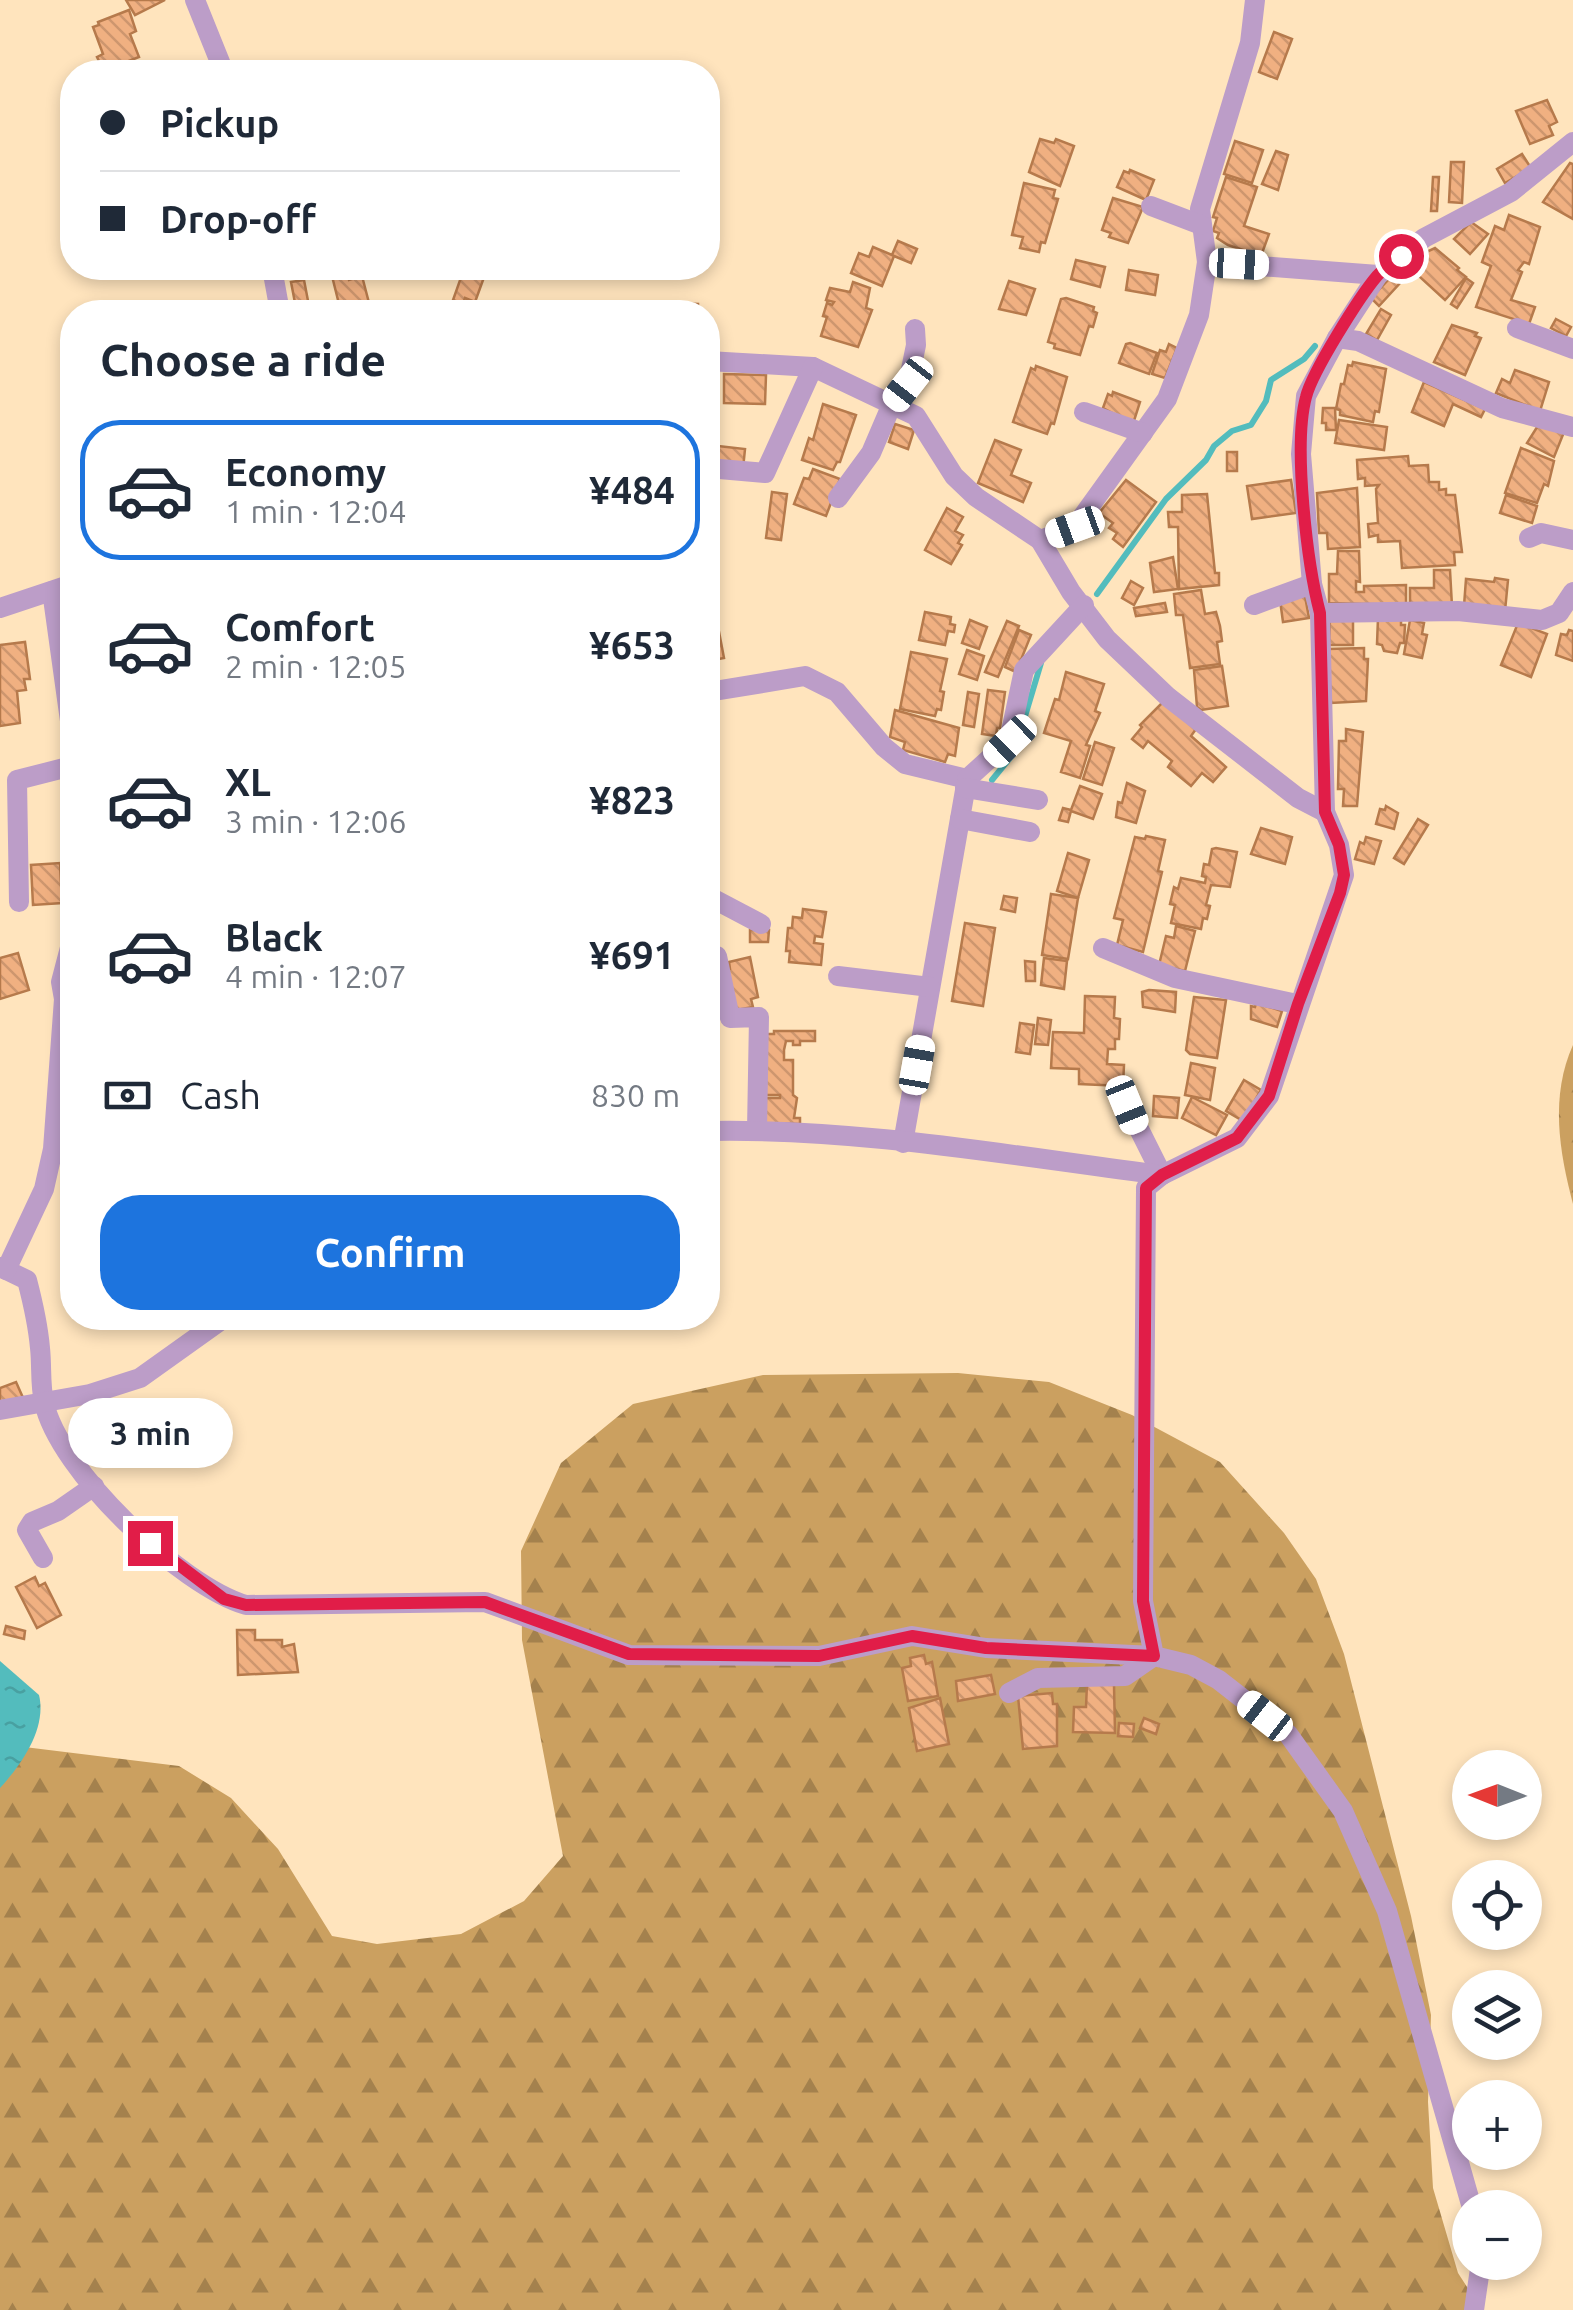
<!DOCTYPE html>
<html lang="en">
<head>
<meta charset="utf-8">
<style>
	:root { --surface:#fff; --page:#f2f2f3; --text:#1f2937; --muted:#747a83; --line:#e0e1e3; --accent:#1d74de }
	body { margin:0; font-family:Ubuntu,sans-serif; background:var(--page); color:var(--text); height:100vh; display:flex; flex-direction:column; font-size:38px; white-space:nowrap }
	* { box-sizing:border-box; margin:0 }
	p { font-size:32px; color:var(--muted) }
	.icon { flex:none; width:55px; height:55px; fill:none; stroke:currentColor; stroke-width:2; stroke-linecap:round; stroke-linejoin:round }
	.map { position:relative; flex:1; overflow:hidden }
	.panel { position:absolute; left:60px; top:300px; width:660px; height:1030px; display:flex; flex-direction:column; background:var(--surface); border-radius:40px; box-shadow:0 5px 15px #0003 }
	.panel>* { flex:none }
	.top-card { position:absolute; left:60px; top:60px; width:660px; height:220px; border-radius:40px; box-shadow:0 5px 15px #0003; display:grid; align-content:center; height:220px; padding:0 40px; background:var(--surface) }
	.needle { width:65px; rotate:271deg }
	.fabs { position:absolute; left:1452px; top:1750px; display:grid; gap:20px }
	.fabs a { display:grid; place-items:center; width:90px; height:90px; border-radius:50%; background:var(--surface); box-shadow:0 5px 15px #0003; font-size:50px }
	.end { position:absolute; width:45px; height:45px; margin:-22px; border:12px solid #e11d48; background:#fff; box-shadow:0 0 0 5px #fff }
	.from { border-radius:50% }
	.bubble { position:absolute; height:70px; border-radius:35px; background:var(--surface); box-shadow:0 5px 15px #0003; font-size:32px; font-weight:700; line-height:70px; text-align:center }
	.car { position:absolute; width:30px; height:60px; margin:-30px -15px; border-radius:12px; box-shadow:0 0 8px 2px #0007; background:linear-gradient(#fff 24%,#345 0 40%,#fff 0 76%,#345 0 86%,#fff 0) }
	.top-card b { display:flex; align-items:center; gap:35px; height:95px; font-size:38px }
	.top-card b+b { border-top:2px solid var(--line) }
	.top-card i { width:25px; height:25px; background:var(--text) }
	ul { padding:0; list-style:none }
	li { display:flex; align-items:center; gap:30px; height:140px; margin:0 20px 15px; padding:0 20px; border:5px solid transparent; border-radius:40px }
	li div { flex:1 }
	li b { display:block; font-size:38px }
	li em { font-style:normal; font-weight:700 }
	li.selected { border-color:var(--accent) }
	li>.icon { width:90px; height:90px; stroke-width:1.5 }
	h2 { padding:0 40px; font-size:45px; line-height:120px }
	.pay { display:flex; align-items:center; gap:25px; height:110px; padding:0 40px; font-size:38px }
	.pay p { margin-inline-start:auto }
	.action { display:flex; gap:20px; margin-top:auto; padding:20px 40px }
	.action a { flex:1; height:115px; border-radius:40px; background:var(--accent); color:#fff; font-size:40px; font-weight:700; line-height:115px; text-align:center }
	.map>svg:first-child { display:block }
	.forest { fill:url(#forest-firs) }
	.water { fill:url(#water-ripples) }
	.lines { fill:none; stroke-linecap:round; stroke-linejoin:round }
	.stream { stroke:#53bcbd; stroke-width:6 }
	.building { fill:url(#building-back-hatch); stroke:#b67a4c; stroke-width:2.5 }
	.minor { stroke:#bc9dc8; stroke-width:20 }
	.route { stroke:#e11d48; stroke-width:12 }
</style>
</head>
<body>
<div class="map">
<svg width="1573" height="2310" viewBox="0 0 1573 2310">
	<defs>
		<pattern id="forest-firs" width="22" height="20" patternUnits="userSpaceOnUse" patternTransform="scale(2.5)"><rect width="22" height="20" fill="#cba060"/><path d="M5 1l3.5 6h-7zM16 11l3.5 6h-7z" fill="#a4814d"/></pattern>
		<pattern id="water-ripples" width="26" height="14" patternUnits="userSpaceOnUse" patternTransform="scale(2.5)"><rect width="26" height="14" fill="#53bcbd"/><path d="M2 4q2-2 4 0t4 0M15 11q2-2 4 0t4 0" fill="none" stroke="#48a0a1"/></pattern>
		<pattern id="building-back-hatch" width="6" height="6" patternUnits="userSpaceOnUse" patternTransform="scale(2.5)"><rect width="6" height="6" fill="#f0b081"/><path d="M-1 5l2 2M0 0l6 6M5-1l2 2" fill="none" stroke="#cd966e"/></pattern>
	</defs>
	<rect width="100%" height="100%" fill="#ffe4bd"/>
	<!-- forest -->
	<g class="forest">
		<path d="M1573 1045V1204C1559 1151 1550 1096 1573 1045Z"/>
		<path d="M958 1373 1049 1382 1132 1415 1220 1462 1284 1533 1316 1579 1344 1654 1411 1916 1431 2015 1428 2102 1433 2188 1458 2273 1482 2310H0V1744L179 1766 231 1798 278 1849 332 1936 377 1944 461 1934 524 1901 563 1856 522 1640 521 1551 561 1463 633 1404 763 1375Z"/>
	</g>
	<!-- water -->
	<path class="water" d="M0 1661 39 1695C47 1728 22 1764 0 1788Z"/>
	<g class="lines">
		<!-- stream -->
		<g class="stream">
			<path d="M1097 594 1166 499 1206 460 1214 446 1232 431 1251 425 1266 401 1271 380 1304 359 1315 346"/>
			<path d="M992 780 1014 753 1041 663"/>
		</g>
	</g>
	<!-- building -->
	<g class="building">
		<path d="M126 0H165L135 15Z"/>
		<path d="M129 10 136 31 130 34 139 57 116 66 114 62 100 63 97 57 103 54 93 27 99 25 98 22Z"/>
		<path d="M1274 32 1292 39 1277 79 1259 72Z"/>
		<path d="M1547 100 1557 122 1549 126 1553 135 1530 144 1516 111Z"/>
		<path d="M1040 139 1054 143 1056 139 1074 146 1060 186 1029 172Z"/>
		<path d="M1235 141 1263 150 1252 183 1224 174Z"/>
		<path d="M1276 151 1288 155 1278 190 1262 184Z"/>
		<path d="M1522 154 1531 168 1505 183 1497 169Z"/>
		<path d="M1451 162H1464L1462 203 1449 202Z"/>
		<path d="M1570 163 1573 164V219L1543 202Z"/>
		<path d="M1130 170 1154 180 1146 200 1117 187 1124 171 1129 173Z"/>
		<path d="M1226 177 1257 187 1244 226 1269 234 1261 256 1228 245 1217 238 1219 233 1213 231 1217 218 1213 217Z"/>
		<path d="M1433 177H1439L1437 211H1431Z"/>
		<path d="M1024 183 1055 190 1053 198 1058 199 1045 243 1041 242 1039 252 1020 248 1023 237 1012 235Z"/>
		<path d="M1113 198 1143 207 1128 243 1109 237 1111 233 1102 230Z"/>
		<path d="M1509 215 1540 227 1529 264 1524 262 1518 270 1522 272 1511 300 1535 307 1529 324 1476 307 1491 266 1482 262 1495 226 1504 230Z"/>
		<path d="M1471 222 1488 234 1470 254 1454 239Z"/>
		<path d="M898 241 917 249 911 263 894 256 882 286 851 273 859 253 869 257 873 247 892 255Z"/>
		<path d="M1435 248 1459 268 1457 270 1466 277 1445 300 1409 267 1420 255Z"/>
		<path d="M1076 260 1105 267 1100 287 1071 279Z"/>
		<path d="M468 268H506L504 274 487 269 475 302 465 298 463 304 453 300 464 269Z"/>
		<path d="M1129 270 1158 275 1155 295 1126 290Z"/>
		<path d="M347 273 349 280 362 276 369 303 359 306 360 312H341L332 276Z"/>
		<path d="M1392 276 1400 283 1379 306 1371 298Z"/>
		<path d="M1466 278 1473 283 1457 308 1451 304Z"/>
		<path d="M304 280 309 306 296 308 291 282Z"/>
		<path d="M1009 281 1035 289 1026 315 999 309Z"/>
		<path d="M853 282 870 288 866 308 872 310 858 347 821 336 827 317 823 316 827 303 832 305 834 302 826 300 830 288 850 292Z"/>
		<path d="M1066 298 1094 307 1093 311 1097 313 1093 327 1089 326 1080 355 1054 348 1055 344 1048 342 1061 299Z"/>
		<path d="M672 303 698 304V312H672Z"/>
		<path d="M1381 309 1391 315 1377 340 1366 334Z"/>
		<path d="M1556 319 1571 327 1566 336 1551 328Z"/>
		<path d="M1452 325 1477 333 1475 336 1481 338 1465 375 1434 362Z"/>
		<path d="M1130 343 1157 353 1149 374 1119 363 1126 344Z"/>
		<path d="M1169 344 1177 348 1165 378 1152 374 1160 350 1166 352Z"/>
		<path d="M1353 362 1386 369 1379 412 1375 411 1373 422 1340 415V410L1336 409 1341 384H1344L1348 365 1352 366Z"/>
		<path d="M1036 366 1067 377 1054 424 1051 423 1047 434 1013 422 1031 368 1035 370Z"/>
		<path d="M1515 370 1549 382 1540 411 1496 393 1502 379 1510 383Z"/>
		<path d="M724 374 766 375 765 404 724 403Z"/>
		<path d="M1424 382 1485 409 1481 417 1453 404 1444 426 1412 412Z"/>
		<path d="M1113 392 1140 402 1133 424 1103 408 1108 394 1112 396Z"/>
		<path d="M823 404 856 415 840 462H837L833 470 802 460 809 438 813 440Z"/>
		<path d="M1323 408H1335L1336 430H1326V423H1322Z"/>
		<path d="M1339 420 1387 427 1384 450 1335 443Z"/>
		<path d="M895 424 914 430 908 449 889 442Z"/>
		<path d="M1539 424 1564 432 1554 457 1527 443Z"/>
		<path d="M995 440 1021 450 1011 475 1031 483 1023 502 978 483Z"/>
		<path d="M718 446 745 449 743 469 715 467Z"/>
		<path d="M1521 448 1554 461 1548 486 1544 484 1537 503 1505 493Z"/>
		<rect x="1227" y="452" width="10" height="19"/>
		<path d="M1408 456 1409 466 1428 465 1429 482H1439V490L1446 489V495H1455L1462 552H1454L1455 565 1402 568 1400 541 1378 542V535L1369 537 1368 524 1378 523 1376 489 1379 485 1365 486V478L1358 479 1357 460Z"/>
		<path d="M813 469 840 479 826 516 794 504 804 478 809 479Z"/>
		<path d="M1126 480 1156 502 1123 547 1113 539 1117 533 1109 528 1113 523 1099 513Z"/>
		<path d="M1291 480 1296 513 1252 519 1247 486Z"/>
		<path d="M1357 488 1360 547 1328 549 1327 533H1319L1317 493Z"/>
		<path d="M772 492 787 494 781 540 766 538Z"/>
		<path d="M1207 494 1215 573H1219V585L1179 589 1178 527H1169L1168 512H1182V495Z"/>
		<path d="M1506 495 1537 506 1532 523 1500 513Z"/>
		<path d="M947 508 963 517 955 531 963 535 958 543 962 545 951 564 925 550Z"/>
		<path d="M1338 551H1359L1360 582 1356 581V592H1364V586L1406 585V605L1329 603V574H1337Z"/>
		<path d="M1173 557 1178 589 1154 592 1150 563Z"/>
		<path d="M1434 570H1450L1452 606H1410V588H1434Z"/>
		<path d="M1495 578 1508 580 1505 611 1464 606 1466 579 1494 582Z"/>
		<path d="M1131 581 1143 588 1134 605 1122 598Z"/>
		<path d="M1201 590 1205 614 1216 612 1220 626 1222 641 1217 642 1220 664 1190 668 1183 615H1176L1174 594Z"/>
		<path d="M1305 596 1309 618 1283 622 1280 600Z"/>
		<path d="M1165 603 1167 612 1136 616 1134 608Z"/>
		<path d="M925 612 951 617 950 624 955 625 954 632 948 631 945 645 919 640Z"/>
		<path d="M716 616 724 658 708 661V618Z"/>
		<path d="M1330 617H1353V645H1329Z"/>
		<path d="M1378 618 1401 619V625H1405L1404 643H1400L1397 653 1384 651 1382 645 1377 644Z"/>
		<path d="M970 620 987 627 979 649 962 643Z"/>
		<path d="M1410 620 1424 623 1422 634 1427 635 1422 658 1404 654Z"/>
		<path d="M1007 621 1019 626 998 677 985 672Z"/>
		<path d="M1518 623 1547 634 1531 677 1501 665Z"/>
		<path d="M1019 630 1031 635 1016 672 1005 667Z"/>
		<path d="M1569 630 1573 631V661L1556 655 1561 634 1567 635Z"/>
		<path d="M25 642 30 679H24L26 690 17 691 20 723 0 726V645Z"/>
		<path d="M1364 648V659H1368L1366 701 1331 703 1328 649Z"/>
		<path d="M967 650 984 656 977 680 959 674Z"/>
		<path d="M911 652 947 659 940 691 944 692 941 710 937 709 935 716 900 709Z"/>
		<path d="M1222 666 1228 706 1201 710 1197 707 1194 670Z"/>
		<path d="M1066 672 1104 684 1095 711 1100 713 1086 745 1090 746 1080 778 1061 772 1071 741 1044 733 1055 699 1059 700Z"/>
		<path d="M988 690 1005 692 1000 728H997L996 736 982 734Z"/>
		<path d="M968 692 979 694 974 727 963 725Z"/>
		<path d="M1163 702 1196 729 1191 736 1226 767 1213 782 1202 773 1191 786 1168 767 1172 761 1148 741 1143 748 1132 739 1142 727 1140 725Z"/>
		<path d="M895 710 959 728 955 756 948 754 945 762 903 750 905 742 890 737Z"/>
		<path d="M1346 729 1363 732 1357 806H1343L1344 789H1338L1339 741H1346Z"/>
		<path d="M1095 742 1114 748 1102 785 1083 779Z"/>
		<path d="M1127 783 1145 791 1136 823 1116 817 1118 802 1122 803Z"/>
		<path d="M1080 786 1102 794 1093 819 1071 811 1068 822 1059 820 1063 808 1071 810Z"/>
		<path d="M62 795H72V827L64 828Z"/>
		<path d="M1386 806 1398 813 1394 829 1376 824 1380 809 1385 810Z"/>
		<path d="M1418 819 1428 825 1404 864 1394 858Z"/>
		<path d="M1261 828 1292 837 1285 864 1251 854Z"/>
		<path d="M1146 836 1165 840 1158 871 1162 872 1143 952 1117 945 1123 920 1114 918 1135 837 1145 839Z"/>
		<path d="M1366 837 1381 841 1374 864 1355 859 1360 842 1364 844Z"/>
		<path d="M1216 848 1237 852 1230 887 1211 885 1206 905 1210 906 1207 919 1203 918 1201 929 1171 923 1175 905 1170 904 1174 887 1178 889 1181 878 1205 883 1206 877 1202 876 1204 864 1209 865 1212 849Z"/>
		<path d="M1068 853 1089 860 1078 898 1057 891Z"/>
		<path d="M60 863 62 903 33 905 31 865Z"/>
		<path d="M1051 894 1078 898 1068 959 1042 955Z"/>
		<path d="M1004 896 1017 898 1015 912 1001 909Z"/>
		<path d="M803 909 826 912 822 937 815 936 814 943 823 944 821 965 789 962 790 951H786L788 928H792L793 917 802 918Z"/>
		<path d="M965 923 995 928 983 1006 952 1001Z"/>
		<path d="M1176 926 1195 931 1185 971 1159 965 1166 936 1174 938Z"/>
		<path d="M750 930H769L768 942H750Z"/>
		<path d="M18 953 29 990 0 999V958Z"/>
		<path d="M750 957 758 997 751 999 753 1007 736 1010 727 970 730 969 729 962Z"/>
		<path d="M1044 958 1067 961 1064 989 1041 985Z"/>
		<path d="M1025 961 1035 962V981H1026Z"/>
		<path d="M1149 990 1176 992 1175 1012 1143 1007 1142 992Z"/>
		<path d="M1085 996 1115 997 1114 1018 1120 1019 1119 1039H1115V1049H1108L1107 1064 1124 1065 1123 1086 1079 1084V1069L1051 1068 1053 1032 1084 1033Z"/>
		<path d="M1194 997 1226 1000 1217 1058 1190 1054 1186 1050Z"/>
		<path d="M1256 1003 1282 1011 1277 1027 1251 1019V1006L1255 1007Z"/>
		<path d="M1038 1018 1051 1020 1048 1045 1035 1044Z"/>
		<path d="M1020 1023 1034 1025 1030 1054 1016 1052Z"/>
		<path d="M774 1031H815V1041H800V1045H793V1041H786L784 1050V1060H793V1095L797 1098 794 1118H800V1124L765 1123 766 1098H780V1095H765L766 1034H774Z"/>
		<path d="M1191 1063 1215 1068 1210 1100 1185 1095Z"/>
		<path d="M67 1064H72V1113L64 1109Z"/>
		<path d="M1244 1080 1261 1090 1243 1121 1226 1111Z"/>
		<path d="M1154 1096 1179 1098 1177 1118 1153 1116Z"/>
		<path d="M1192 1097 1227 1115 1216 1135 1182 1118Z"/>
		<path d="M16 1382 24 1400 0 1407V1388Z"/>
		<path d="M35 1577 39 1586 45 1583 61 1615 37 1628 16 1587Z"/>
		<path d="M6 1626 25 1631 24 1639 4 1634Z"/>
		<path d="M237 1630H255V1640H282V1647L294 1644 298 1672 238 1675Z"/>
		<path d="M924 1655 926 1664 932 1662 938 1696 908 1701 902 1668 911 1666 910 1658Z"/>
		<path d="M991 1675 995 1694 958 1701 956 1681Z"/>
		<path d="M1087 1684 1114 1685 1115 1733 1073 1732 1074 1707H1086Z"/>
		<path d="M1052 1693 1053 1704H1057V1746L1023 1749 1018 1696Z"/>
		<path d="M940 1698 949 1744 917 1751 909 1708Z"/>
		<path d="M1144 1718 1159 1724 1156 1734 1140 1728Z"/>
		<path d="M1119 1723 1134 1724 1133 1737 1118 1736Z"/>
	</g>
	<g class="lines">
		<!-- minor -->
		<g class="minor">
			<path d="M195 0 224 72"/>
			<path d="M1255 0 1250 43 1200 209 1207 262 1378 275"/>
			<path d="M1151 206 1201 225"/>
			<path d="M272 268 280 312"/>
			<path d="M1517 328 1573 349"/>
			<path d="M1337 338 1358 341 1502 408 1573 427"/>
			<path d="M708 361 813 367 916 416 954 476 976 497 1040 540 1075 527 1167 399 1199 315 1207 262"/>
			<path d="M1084 412 1143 433"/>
			<path d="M708 468 765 473 813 367"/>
			<path d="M838 498 871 453 892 404 908 384 916 345 915 329"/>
			<path d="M1529 538 1541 533 1573 540"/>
			<path d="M1040 540 1071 592 1107 639 1168 697 1298 798 1325 812"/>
			<path d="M52 591 72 735"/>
			<path d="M1254 605 1312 584"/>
			<path d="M0 608 72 584"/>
			<path d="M1320 613 1458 611 1542 620 1559 613 1573 592"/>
			<path d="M708 692 805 676 837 692 884 747 905 764 967 779 903 1143"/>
			<path d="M967 779 1009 741 1024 670 1084 605"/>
			<path d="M965 788 1038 800"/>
			<path d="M960 819 1030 832"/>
			<path d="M708 896 761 924"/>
			<path d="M19 902 17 780 72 766"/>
			<path d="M1103 948 1175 978 1297 1004"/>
			<path d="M717 956 730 1018 759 1017 757 1130"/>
			<path d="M838 976 930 987"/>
			<path d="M1127 1105 1162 1175"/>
			<path d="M708 1131C859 1128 1012 1156 1162 1175"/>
			<path d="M0 1267 27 1280C33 1303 38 1325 40 1348 42 1366 40 1385 44 1402 58 1470 181 1586 246 1605L485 1602 629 1655 819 1656 912 1636 986 1648 1154 1656"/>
			<path d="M6 1270 44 1189 53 1149 64 999 61 982 72 940"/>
			<path d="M0 1410 90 1394 140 1378 224 1318"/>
			<path d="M43 1558 27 1530 32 1522 58 1511 94 1486"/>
			<path d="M1009 1693 1038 1678 1125 1676 1154 1656"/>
			<path d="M1472 2208 1387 1911 1343 1811 1288 1734 1219 1680 1191 1665 1154 1656 1143 1601 1146 1188 1162 1175 1237 1138 1269 1096 1344 875 1339 845 1325 812 1320 613 1312 584 1301 454 1306 396 1337 338 1378 275 1424 238 1511 192 1573 142"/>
			<path d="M1474 2310 1481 2262"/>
		</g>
	</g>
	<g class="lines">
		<!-- route -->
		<path class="route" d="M150 1543 224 1599 246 1605 485 1602 629 1654 819 1656 912 1636 986 1648 1154 1656 1143 1601 1146 1188 1162 1175 1237 1138 1269 1096 1298 1004 1340 893 1344 875 1339 845 1325 812 1320 613C1307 563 1293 445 1306 397 1312 372 1360 296 1377 276 1383 269 1393 262 1401 256"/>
	</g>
</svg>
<div class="fabs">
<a><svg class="needle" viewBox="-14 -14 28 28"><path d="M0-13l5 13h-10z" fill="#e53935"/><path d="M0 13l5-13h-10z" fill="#747a83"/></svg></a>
<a><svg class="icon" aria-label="locate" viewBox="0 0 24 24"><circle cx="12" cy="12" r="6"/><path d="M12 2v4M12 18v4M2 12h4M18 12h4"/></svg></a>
<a><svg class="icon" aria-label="layers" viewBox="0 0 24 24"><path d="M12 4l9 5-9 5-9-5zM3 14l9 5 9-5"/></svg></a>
<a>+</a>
<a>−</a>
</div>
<i class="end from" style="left:1401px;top:256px"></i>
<i class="end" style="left:150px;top:1543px"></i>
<div class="bubble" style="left:68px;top:1398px;width:165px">3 min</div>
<i class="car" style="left:1239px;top:264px;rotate:93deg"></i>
<i class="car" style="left:908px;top:384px;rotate:218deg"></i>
<i class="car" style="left:1075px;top:527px;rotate:250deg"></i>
<i class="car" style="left:1010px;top:741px;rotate:226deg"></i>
<i class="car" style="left:917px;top:1065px;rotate:10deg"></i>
<i class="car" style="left:1127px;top:1105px;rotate:158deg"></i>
<i class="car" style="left:1265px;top:1716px;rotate:308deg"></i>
<div class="top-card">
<b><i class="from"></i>Pickup</b>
<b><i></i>Drop-off</b>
</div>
<section class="panel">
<h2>Choose a ride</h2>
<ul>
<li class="selected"><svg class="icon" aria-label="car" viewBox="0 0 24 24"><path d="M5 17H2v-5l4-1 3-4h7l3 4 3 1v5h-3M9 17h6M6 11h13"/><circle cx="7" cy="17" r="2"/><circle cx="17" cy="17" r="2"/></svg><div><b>Economy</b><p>1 min · 12:04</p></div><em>¥484</em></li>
<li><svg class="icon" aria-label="car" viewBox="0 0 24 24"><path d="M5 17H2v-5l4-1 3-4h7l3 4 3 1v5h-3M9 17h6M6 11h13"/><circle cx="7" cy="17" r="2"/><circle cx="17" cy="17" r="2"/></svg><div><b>Comfort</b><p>2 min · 12:05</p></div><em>¥653</em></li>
<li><svg class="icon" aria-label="car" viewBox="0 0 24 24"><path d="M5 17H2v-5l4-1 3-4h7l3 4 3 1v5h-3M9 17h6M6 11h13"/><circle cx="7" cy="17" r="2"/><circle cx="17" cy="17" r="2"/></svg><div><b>XL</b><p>3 min · 12:06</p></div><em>¥823</em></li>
<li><svg class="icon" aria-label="car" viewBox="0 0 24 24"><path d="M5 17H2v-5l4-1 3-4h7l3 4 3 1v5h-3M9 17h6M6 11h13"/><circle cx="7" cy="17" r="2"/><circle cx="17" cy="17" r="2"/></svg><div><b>Black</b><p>4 min · 12:07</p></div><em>¥691</em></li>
</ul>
<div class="pay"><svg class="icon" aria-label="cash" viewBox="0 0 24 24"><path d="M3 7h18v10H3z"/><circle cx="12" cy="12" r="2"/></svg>Cash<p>830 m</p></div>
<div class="action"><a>Confirm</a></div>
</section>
</div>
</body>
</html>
